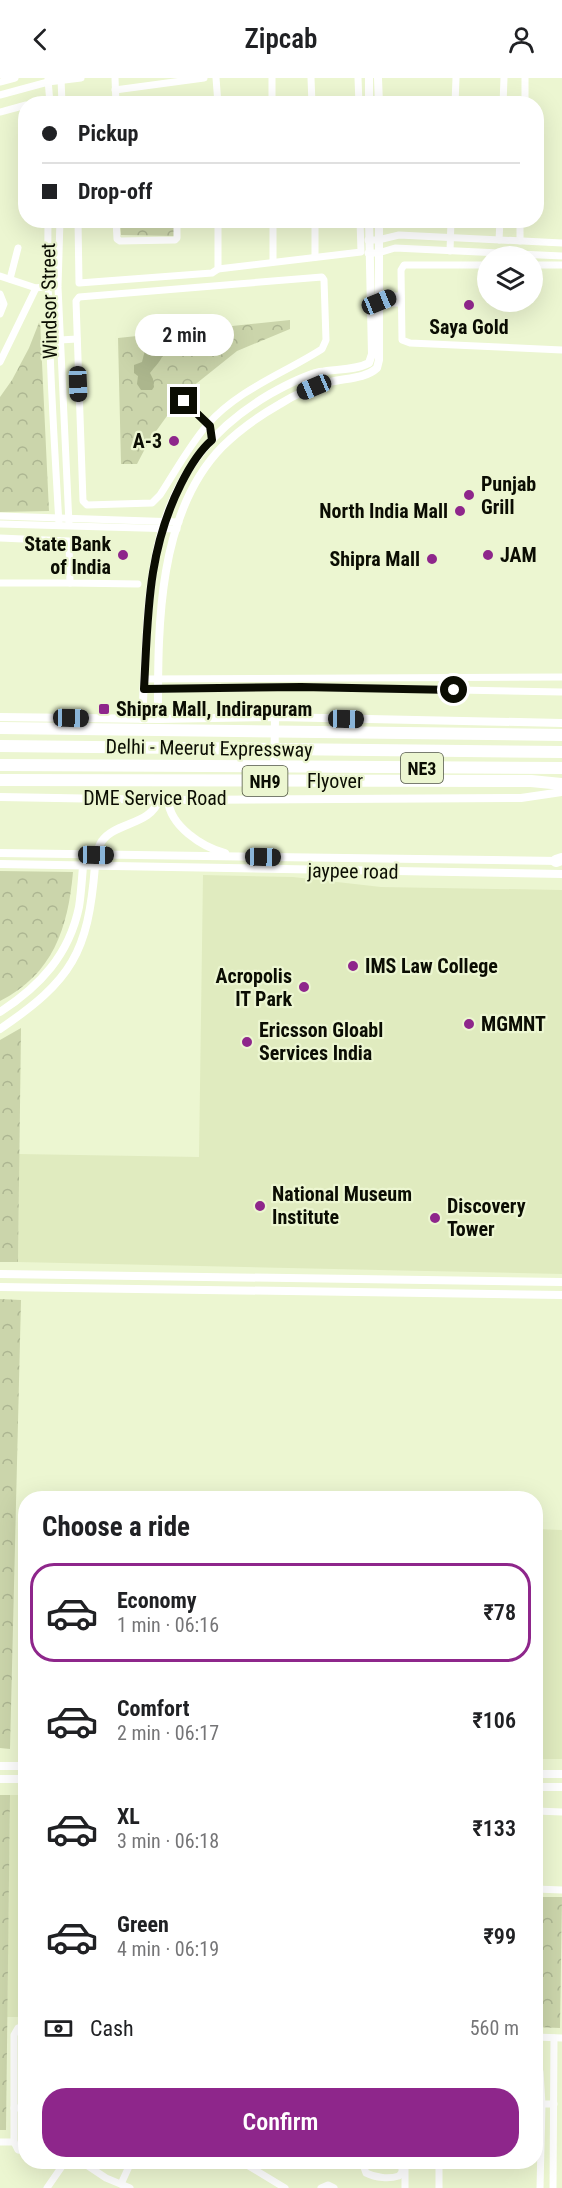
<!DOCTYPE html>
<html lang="en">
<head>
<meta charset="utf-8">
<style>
	:root { --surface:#fff; --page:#f6f6f6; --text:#202124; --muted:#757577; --line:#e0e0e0; --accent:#8e268b }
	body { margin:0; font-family:"Roboto Condensed",sans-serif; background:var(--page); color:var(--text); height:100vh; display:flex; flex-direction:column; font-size:22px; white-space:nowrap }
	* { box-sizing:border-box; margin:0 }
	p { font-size:20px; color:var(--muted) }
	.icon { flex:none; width:33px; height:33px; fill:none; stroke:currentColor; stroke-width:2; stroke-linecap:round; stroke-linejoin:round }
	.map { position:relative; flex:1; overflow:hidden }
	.drawer { position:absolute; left:18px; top:1413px; width:525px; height:678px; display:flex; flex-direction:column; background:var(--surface); border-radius:24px; box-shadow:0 6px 24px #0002 }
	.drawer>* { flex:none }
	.banner { position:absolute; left:18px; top:18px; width:526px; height:132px; border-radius:24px; box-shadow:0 6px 24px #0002; display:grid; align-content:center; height:132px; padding:0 24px; background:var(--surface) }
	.buttons { position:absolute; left:477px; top:168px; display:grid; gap:12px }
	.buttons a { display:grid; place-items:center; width:66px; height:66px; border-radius:50%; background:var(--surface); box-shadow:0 6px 24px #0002; font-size:30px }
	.end { position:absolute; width:27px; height:27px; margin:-14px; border:8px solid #0b0d03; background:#fff; box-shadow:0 0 0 3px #fff }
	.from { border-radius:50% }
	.bubble { position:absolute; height:42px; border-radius:21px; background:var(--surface); box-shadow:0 6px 24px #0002; font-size:20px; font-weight:600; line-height:42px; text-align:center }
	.car { position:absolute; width:18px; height:36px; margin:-18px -9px; border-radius:8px; box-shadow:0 0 4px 2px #0007; background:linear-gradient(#222 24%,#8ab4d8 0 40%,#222 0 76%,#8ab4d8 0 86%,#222 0) }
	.banner b { display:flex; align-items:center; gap:21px; height:57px; font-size:22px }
	.banner b+b { border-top:2px solid var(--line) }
	.banner i { width:15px; height:15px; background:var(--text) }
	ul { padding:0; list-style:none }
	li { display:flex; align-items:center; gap:18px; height:99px; margin:0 12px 9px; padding:0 12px; border:3px solid transparent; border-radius:24px }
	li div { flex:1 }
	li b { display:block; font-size:22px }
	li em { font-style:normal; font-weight:600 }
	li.selected { border-color:var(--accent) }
	li>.icon { width:54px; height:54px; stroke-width:1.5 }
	h2 { padding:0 24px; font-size:27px; line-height:72px }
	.pay { display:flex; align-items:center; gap:15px; height:66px; padding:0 24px; font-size:22px }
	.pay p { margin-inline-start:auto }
	.button { display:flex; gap:12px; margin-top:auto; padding:12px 24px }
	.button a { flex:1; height:69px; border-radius:24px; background:var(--accent); color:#fff; font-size:24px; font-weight:600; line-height:69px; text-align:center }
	header { display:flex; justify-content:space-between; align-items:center; height:78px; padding:0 24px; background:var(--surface); font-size:27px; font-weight:600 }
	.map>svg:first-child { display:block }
	.built { fill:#e0ebbf }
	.forest { fill:url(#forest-crowns) }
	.water { fill:#acb68d }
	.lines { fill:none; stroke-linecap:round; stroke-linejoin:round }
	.minor { stroke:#fff; stroke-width:7 }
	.tertiary { stroke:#fff; stroke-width:8 }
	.trunk { stroke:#fff; stroke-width:12 }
	.motorway { stroke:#fff; stroke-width:12 }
	.route { stroke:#0b0d03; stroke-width:8 }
	.poi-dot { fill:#8e268b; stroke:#ecf6d1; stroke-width:2 }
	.labels { text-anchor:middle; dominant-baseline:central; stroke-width:4.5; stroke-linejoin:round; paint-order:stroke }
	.shield { fill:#ecf6d1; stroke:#4e5341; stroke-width:1.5 }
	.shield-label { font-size:18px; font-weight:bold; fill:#0b0d03 }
	.street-label { font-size:20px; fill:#0b0d03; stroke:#ecf6d1 }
	.poi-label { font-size:20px; font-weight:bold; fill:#0b0d03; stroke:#ecf6d1; text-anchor:start }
</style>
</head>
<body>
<header><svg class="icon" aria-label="back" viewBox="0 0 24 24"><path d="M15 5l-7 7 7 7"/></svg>Zipcab<svg class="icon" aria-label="person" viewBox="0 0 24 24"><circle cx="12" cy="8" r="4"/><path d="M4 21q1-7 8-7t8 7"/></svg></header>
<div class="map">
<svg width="562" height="2110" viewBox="0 0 562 2110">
	<defs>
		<pattern id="forest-crowns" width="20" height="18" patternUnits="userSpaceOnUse" patternTransform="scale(1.5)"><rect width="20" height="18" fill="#cbd5ab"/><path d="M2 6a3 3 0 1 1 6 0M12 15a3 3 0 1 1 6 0" fill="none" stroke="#adb692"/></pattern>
	</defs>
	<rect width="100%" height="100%" fill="#ecf6d1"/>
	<!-- built -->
	<g class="built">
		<path d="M203 797 293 799 381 809 562 812V1196L18 1184 19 1076 199 1079Z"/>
		<path d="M536 1451 562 1452V1681H536Z"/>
		<path d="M10 1717H25V1939H7Z"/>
	</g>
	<!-- forest -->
	<g class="forest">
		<path d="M120 143H176V158L121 157Z"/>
		<path d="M40 242 49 433 0 434V319L12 302 29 270Z"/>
		<path d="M290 242V251L237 273 182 317 149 363 137 386H121L118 260Z"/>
		<path d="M0 793 73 794C68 850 53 896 0 923Z"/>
		<path d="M21 950 18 1184H0V962Z"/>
		<path d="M0 1221 21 1222 10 1671 0 1670Z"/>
		<path d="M0 1717H10L6 2052H0Z"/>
		<path d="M536 1819H562L560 1950 536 1949Z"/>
	</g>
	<!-- water -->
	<path class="water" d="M155 267C173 272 156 287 150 295L153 301 154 309 152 312H141L137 306 138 298 134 295V287L142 284 145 272Z"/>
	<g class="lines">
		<!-- minor -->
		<g class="minor">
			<path d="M61 0 62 26"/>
			<path d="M115 0 116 26"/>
			<path d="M216 0 218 26"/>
			<path d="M272 0V26"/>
			<path d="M311 0 312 26"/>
			<path d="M358 0 359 26"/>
			<path d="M48 1 50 26"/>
			<path d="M0 4 15 0"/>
			<path d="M115 12 204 0"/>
			<path d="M0 17 48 4 81 0"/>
			<path d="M33 26 49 21"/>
			<path d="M455 26 456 0"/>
			<path d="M503 26 504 0"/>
			<path d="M525 26V0"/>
			<path d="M0 34 26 27"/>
			<path d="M48 142C47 244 53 345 59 446"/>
			<path d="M60 142 58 209 69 446"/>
			<path d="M78 142 79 205 212 195 218 191V142"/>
			<path d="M116 142 117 161 120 163 175 162 177 160V142"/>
			<path d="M273 142V183"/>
			<path d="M315 142V179"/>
			<path d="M368 162H378L399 157 562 165"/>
			<path d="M499 162 500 142"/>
			<path d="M520 163V142"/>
			<path d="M450 173 451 142"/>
			<path d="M368 175H378L395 170 562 178"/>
			<path d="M488 187H404L401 192 402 262 410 265 562 272"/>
			<path d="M532 187H562"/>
			<path d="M218 191 361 174 360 142"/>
			<path d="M0 198 36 210"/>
			<path d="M322 199 324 202 326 262 322 271C283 296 239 311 207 347 189 368 175 394 160 417L152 425 87 427 83 423 76 223 79 219Z"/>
			<path d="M10 201 18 170"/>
			<path d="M0 216 4 226 0 236"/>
			<path d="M379 223 392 218H401"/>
			<path d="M379 230 392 225H401"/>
			<path d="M60 262 77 261"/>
			<path d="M0 284 36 210 49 208"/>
			<path d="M184 323 210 348 212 362"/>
			<path d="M0 438 179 444"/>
			<path d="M0 446 177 451"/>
			<path d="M0 460 69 463 70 505 138 506"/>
			<path d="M0 505H70"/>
			<path d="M145 601 562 599"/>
			<path d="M144 611 301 609 562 614"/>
			<path d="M536 1733 562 1734"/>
			<path d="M536 1811 562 1812"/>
			<path d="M536 1959 562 1960"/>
			<path d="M536 1988 540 1994 542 2026H554"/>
			<path d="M14 2030H26"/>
			<path d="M0 2064H14V1957L18 1950 26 1947"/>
			<path d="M14 2064 18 2072 26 2073"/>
			<path d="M82 2084 106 2100 130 2110"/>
			<path d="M242 2084 285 2110"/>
			<path d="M362 2084 366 2095C376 2100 389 2101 399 2098L402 2094V2084"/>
			<path d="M121 2106 131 2084"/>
			<path d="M47 2110 65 2084"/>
			<path d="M321 2110 328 2107 334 2110"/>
			<path d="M405 2110V2089"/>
			<path d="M439 2110V2084"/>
			<path d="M540 2110 542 2026"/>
			<path d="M553 2110 554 1960"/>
		</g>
		<!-- tertiary -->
		<g class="tertiary">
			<path d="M369 0V26"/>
			<path d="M378 0 379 26"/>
			<path d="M0 639 158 641 275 639 562 645"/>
			<path d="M142 641C150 510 140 392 270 316 286 307 303 298 320 294 336 291 356 292 369 285L372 276 369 142"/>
			<path d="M158 641C158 553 156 437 222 369 239 352 259 338 280 326 296 316 312 309 330 304 345 300 365 301 377 290L379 282V142"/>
			<path d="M0 719 168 722 521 720 562 714"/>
			<path d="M274 721 275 639"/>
			<path d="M168 722C170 748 202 769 225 775"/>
			<path d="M0 775 560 783"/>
			<path d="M96 777C98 773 99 767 102 763 115 744 152 747 159 721"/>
			<path d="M0 786 562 796"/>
			<path d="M0 934C40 908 69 877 79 829 81 816 82 801 83 788"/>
			<path d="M0 951C72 902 88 875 95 788"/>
			<path d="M0 1196 562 1204"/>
			<path d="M0 1209 562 1217"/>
			<path d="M0 1688H26"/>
			<path d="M536 1696H562"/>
			<path d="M0 1701H26"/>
			<path d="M536 1709H562"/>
		</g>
		<!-- trunk -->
		<g class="trunk">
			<path d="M0 650 562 657"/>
			<path d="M0 702 531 703 562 706"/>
			<path d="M556 783 562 781"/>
		</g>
		<!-- motorway -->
		<g class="motorway">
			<path d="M0 668 562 674"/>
			<path d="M0 687 562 690"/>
		</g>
	</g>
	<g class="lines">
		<!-- route -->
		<path class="route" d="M184 323 210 348 212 362C198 374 189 390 181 406 147 473 148 538 144 611L301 609 454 612"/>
	</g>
	<!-- markers -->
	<g class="poi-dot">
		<circle cx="469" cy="227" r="6"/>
		<circle cx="174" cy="363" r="6"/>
		<circle cx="469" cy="417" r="6"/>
		<circle cx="460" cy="433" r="6"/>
		<circle cx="123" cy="477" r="6"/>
		<circle cx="488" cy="477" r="6"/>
		<circle cx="432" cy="481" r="6"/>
		<rect x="98" y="625" width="12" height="12" rx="3"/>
		<circle cx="353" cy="888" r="6"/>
		<circle cx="304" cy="909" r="6"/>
		<circle cx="469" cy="946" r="6"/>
		<circle cx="247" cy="964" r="6"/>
		<circle cx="260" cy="1128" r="6"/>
		<circle cx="435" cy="1140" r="6"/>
	</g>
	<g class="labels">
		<!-- shield labels -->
		<g class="shield">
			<rect x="401" y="675" width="42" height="30" rx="4.5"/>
			<rect x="242.5" y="688" width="45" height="30" rx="4.5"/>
		</g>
		<g class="shield-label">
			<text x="422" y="690">NE3</text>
			<text x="265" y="703">NH9</text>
		</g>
		<!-- street labels -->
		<g class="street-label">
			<text transform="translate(49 223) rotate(-91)">Windsor Street</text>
			<text transform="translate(209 670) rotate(1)">Delhi - Meerut Expressway</text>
			<text x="335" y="703">Flyover</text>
			<text x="155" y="720">DME Service Road</text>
			<text transform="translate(353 793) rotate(1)">jaypee road</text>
		</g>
		<!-- poi labels -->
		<g class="poi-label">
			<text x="469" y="249" text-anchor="middle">Saya Gold</text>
			<text x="162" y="363" text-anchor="end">A-3</text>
			<text x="481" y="406">Punjab<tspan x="481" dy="23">Grill</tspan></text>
			<text x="448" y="433" text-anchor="end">North India Mall</text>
			<text x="111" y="466" text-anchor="end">State Bank<tspan x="111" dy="23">of India</tspan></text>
			<text x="500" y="477">JAM</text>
			<text x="420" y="481" text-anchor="end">Shipra Mall</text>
			<text x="116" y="631">Shipra Mall, Indirapuram</text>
			<text x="365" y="888">IMS Law College</text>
			<text x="292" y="898" text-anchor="end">Acropolis<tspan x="292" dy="23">IT Park</tspan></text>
			<text x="481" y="946">MGMNT</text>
			<text x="259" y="952">Ericsson Gloabl<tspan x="259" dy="23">Services India</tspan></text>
			<text x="272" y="1116">National Museum<tspan x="272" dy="23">Institute</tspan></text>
			<text x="447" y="1128">Discovery<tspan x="447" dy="23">Tower</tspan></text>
		</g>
	</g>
</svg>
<div class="buttons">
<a><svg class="icon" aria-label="layers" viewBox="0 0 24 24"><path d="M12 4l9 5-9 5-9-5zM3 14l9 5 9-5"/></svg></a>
</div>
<i class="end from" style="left:454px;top:612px"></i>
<i class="end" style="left:184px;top:323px"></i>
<div class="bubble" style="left:135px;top:236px;width:99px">2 min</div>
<i class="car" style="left:379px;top:224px;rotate:68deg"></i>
<i class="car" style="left:78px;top:306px;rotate:178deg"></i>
<i class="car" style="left:314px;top:309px;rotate:247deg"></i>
<i class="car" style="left:71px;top:640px;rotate:91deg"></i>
<i class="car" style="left:346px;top:641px;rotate:91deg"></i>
<i class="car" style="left:96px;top:777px;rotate:91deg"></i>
<i class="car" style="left:263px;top:779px;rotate:91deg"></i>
<div class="banner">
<b><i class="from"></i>Pickup</b>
<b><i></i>Drop-off</b>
</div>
<section class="drawer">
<h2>Choose a ride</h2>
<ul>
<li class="selected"><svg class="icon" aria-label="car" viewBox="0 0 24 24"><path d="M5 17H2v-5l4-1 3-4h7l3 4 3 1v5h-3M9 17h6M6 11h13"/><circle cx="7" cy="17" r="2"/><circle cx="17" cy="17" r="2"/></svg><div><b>Economy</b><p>1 min · 06:16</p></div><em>₹78</em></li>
<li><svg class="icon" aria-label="car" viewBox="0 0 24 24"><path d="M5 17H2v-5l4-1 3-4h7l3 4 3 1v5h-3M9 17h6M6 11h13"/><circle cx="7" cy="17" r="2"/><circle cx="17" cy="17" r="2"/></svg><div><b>Comfort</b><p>2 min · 06:17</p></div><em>₹106</em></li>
<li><svg class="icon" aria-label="car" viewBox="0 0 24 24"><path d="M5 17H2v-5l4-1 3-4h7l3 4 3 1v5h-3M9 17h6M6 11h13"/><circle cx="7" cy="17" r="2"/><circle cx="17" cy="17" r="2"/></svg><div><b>XL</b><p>3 min · 06:18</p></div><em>₹133</em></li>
<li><svg class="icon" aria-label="car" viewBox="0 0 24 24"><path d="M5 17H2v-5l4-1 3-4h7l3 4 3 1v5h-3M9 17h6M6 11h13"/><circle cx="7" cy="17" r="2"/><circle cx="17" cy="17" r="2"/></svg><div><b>Green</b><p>4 min · 06:19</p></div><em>₹99</em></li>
</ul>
<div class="pay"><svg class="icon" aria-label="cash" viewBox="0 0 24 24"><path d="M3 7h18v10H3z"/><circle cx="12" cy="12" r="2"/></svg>Cash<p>560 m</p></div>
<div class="button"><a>Confirm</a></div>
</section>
</div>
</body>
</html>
